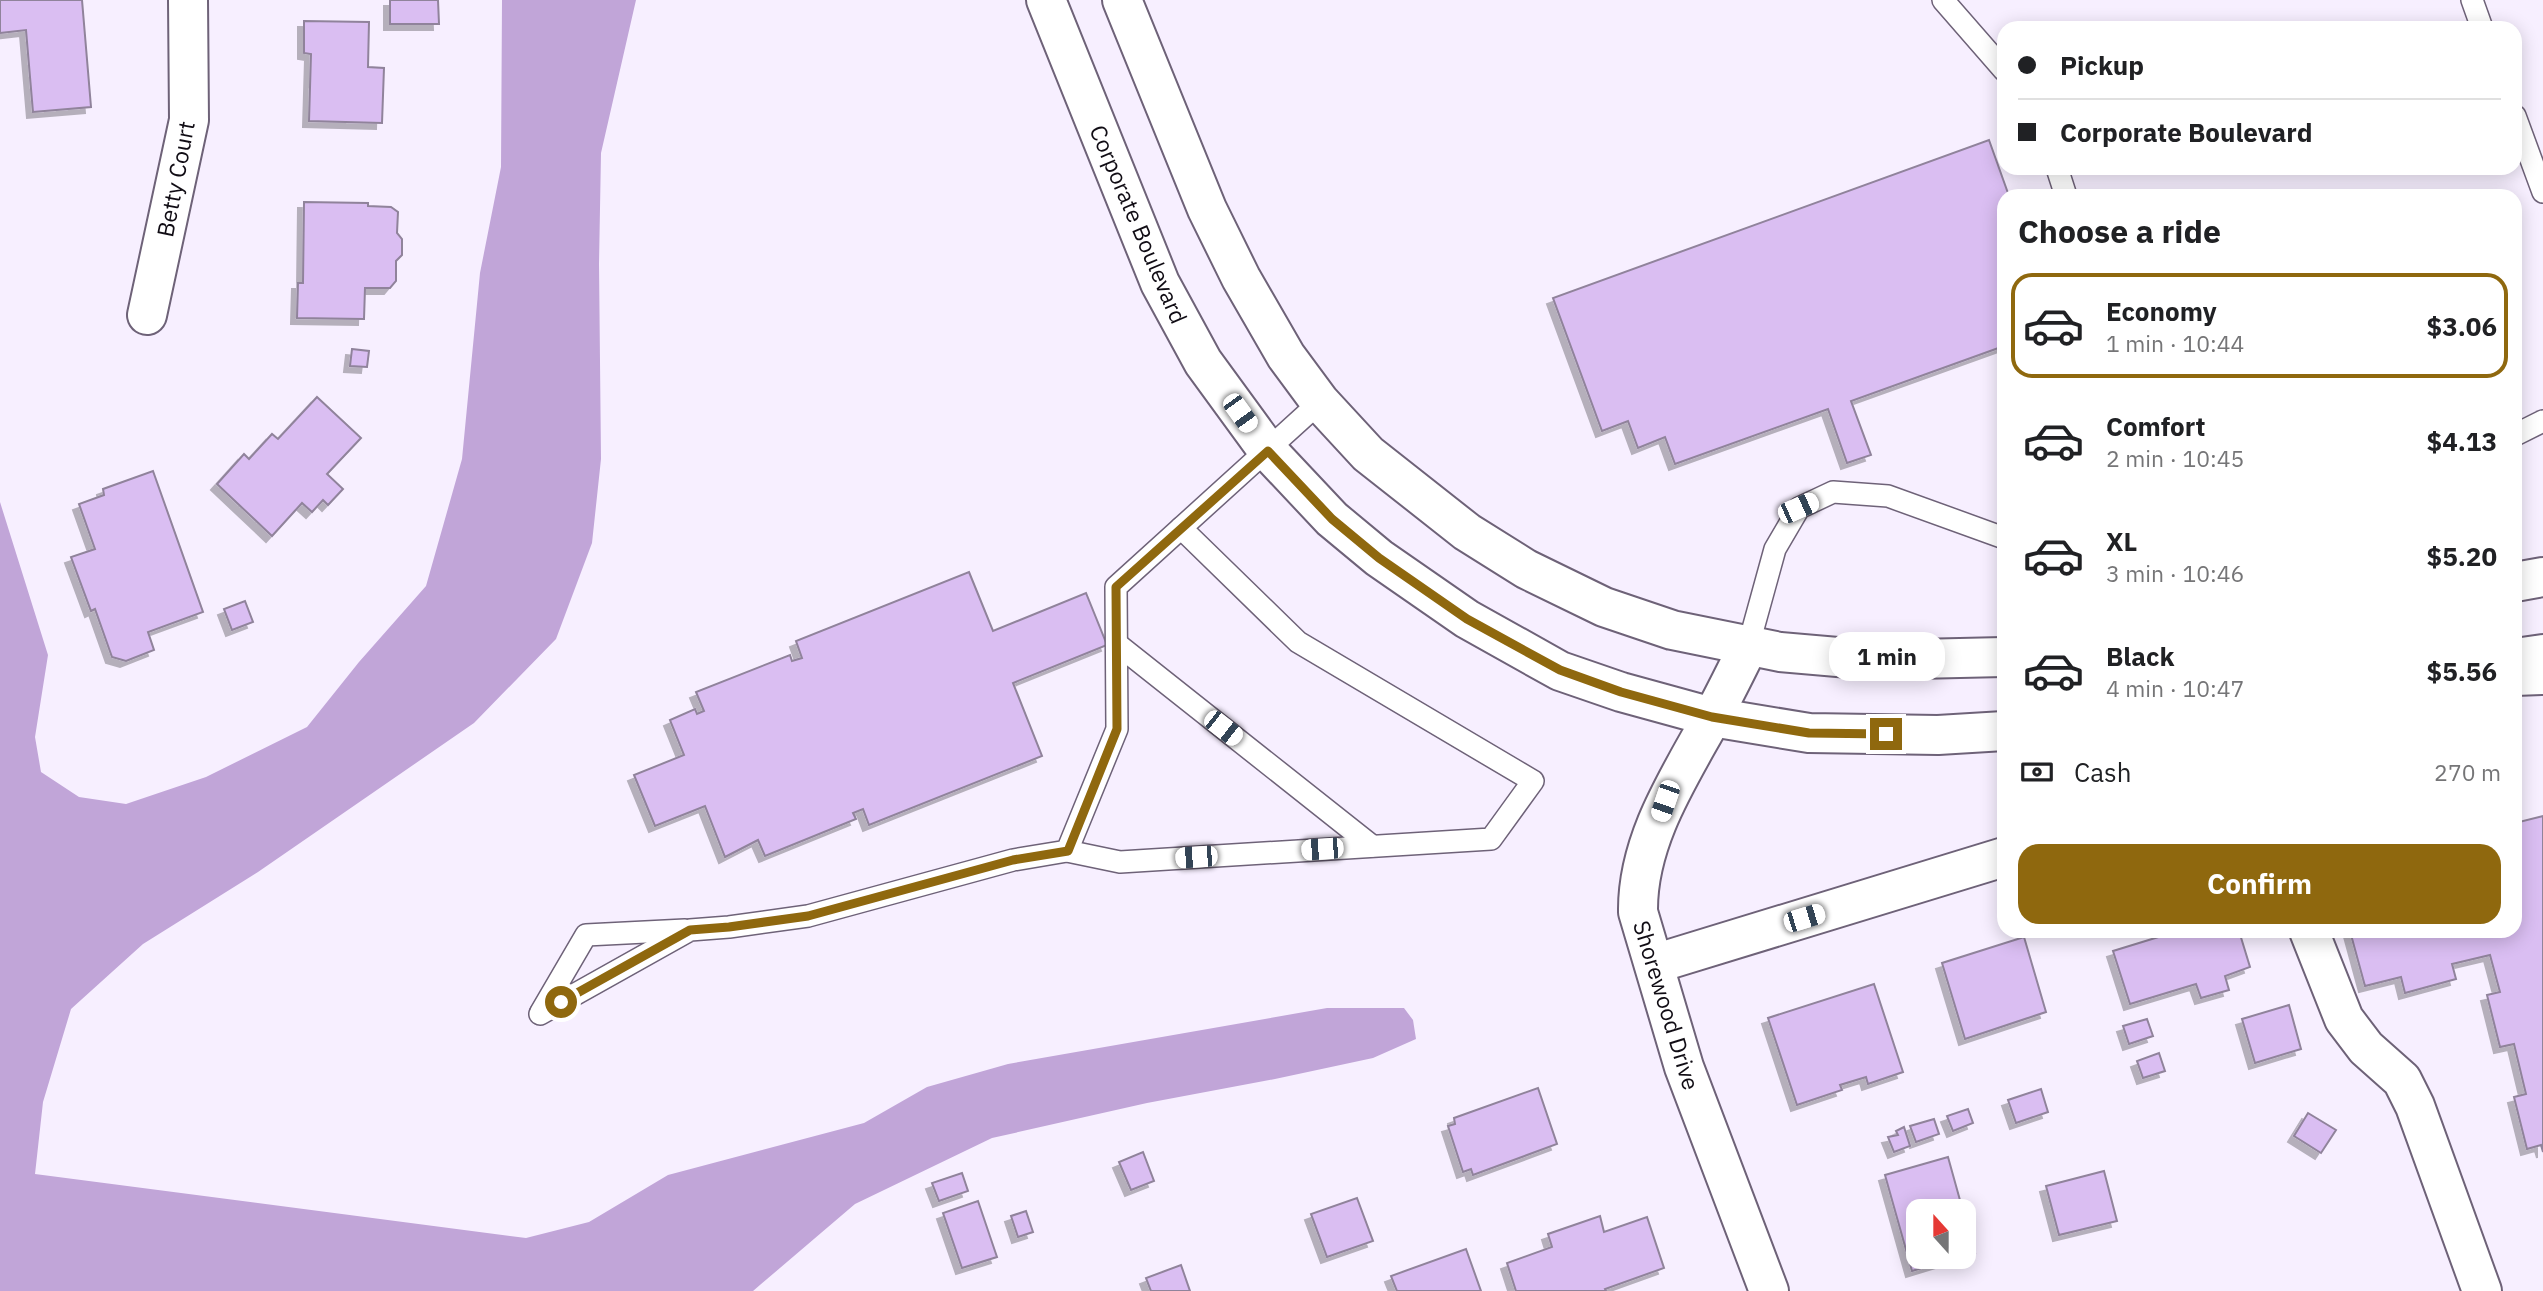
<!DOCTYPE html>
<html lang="en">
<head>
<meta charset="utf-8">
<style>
	:root { --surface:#fff; --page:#f2f2f2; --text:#202124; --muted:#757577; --line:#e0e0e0; --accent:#8f680e }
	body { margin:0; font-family:"IBM Plex Sans",sans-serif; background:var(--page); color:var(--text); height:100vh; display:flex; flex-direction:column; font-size:26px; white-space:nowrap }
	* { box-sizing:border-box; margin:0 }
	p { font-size:23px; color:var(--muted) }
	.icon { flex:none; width:38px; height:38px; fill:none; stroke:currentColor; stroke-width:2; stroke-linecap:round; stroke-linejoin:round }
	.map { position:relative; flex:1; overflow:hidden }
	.drawer { position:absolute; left:1997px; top:189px; width:525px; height:749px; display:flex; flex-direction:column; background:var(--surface); border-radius:21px; box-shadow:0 4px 18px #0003 }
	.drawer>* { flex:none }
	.banner { position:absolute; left:1997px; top:21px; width:525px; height:154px; border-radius:21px; box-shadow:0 4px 18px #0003; display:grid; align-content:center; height:154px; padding:0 21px; background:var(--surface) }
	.needle { width:46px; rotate:339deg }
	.fabs { position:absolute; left:1906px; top:1199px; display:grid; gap:14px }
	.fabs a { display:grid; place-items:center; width:70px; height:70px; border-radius:14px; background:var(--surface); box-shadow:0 4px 18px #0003; font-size:35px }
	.end { position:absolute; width:32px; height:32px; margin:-16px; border:9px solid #8f680e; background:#fff; box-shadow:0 0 0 4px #fff }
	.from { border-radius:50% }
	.bubble { position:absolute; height:49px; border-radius:21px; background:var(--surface); box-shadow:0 4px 18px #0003; font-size:23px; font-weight:700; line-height:49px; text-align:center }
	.car { position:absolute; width:21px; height:42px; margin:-21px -10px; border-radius:9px; box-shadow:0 0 5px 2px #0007; background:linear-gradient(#fff 24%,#345 0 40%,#fff 0 76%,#345 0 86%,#fff 0) }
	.banner b { display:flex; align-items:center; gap:24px; height:66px; font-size:26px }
	.banner b+b { border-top:2px solid var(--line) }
	.banner i { width:18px; height:18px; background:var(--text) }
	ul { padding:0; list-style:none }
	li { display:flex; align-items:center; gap:21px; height:105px; margin:0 14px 10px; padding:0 7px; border:4px solid transparent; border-radius:21px }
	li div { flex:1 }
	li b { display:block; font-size:26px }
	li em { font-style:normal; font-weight:700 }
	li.on { border-color:var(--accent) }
	li>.icon { width:63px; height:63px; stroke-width:1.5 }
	h2 { padding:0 21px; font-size:32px; line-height:84px }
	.pay { display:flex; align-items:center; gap:18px; height:77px; padding:0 21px; font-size:26px }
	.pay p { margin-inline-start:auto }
	.button { display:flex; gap:14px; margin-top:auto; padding:14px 21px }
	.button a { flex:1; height:80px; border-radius:21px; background:var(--accent); color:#fff; font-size:28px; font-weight:700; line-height:80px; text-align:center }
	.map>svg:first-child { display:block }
	.water { fill:#c1a5d8 }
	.building { fill:#dabef2; stroke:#90839b; stroke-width:2; filter:url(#shadow) }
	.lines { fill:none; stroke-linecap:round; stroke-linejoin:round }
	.service-casing { stroke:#6e6278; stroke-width:24 }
	.minor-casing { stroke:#6e6278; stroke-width:42 }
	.tertiary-casing { stroke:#6e6278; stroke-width:42 }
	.primary-casing { stroke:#6e6278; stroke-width:42 }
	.service { stroke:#fff; stroke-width:21 }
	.minor { stroke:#fff; stroke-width:38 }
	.tertiary { stroke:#fff; stroke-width:38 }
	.primary { stroke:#fff; stroke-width:38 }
	.route { stroke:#8f680e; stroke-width:9 }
	.labels { text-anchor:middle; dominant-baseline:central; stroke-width:5; stroke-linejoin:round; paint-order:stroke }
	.street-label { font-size:23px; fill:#100c14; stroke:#fff }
</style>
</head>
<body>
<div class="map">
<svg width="2543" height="1291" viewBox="0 0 2543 1291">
	<defs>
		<filter id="shadow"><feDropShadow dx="-6" dy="6" stdDeviation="0" flood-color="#0004"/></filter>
	</defs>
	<rect width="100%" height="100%" fill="#f7efff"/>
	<!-- water -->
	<path class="water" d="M502 0H636L601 153 599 264 601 459 592 543 556 639 474 723 258 872 143 944 71 1009 43 1102 35 1174 526 1238 589 1222 668 1175 864 1123 927 1087 1008 1064 1327 1008H1404L1413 1020 1416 1039 1373 1058 1275 1079 1147 1103 992 1138 855 1204 753 1291H0V502L48 655 35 737 41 772 79 797 126 804 206 777 307 727 359 662 426 586 462 459 480 273 501 167Z"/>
	<!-- building -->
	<g class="building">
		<path d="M0 0H82L91 107 33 112 26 30 0 33Z"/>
		<path d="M390 0H438L439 24H390Z"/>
		<path d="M304 21 369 22 368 67 384 68 382 123 309 121 311 54 304 53Z"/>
		<path d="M1989 140 2009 196H2004V346L1851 401 1871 455 1847 463 1828 409 1675 464 1665 437 1638 448 1628 421 1602 431 1553 298Z"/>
		<path d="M304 202 368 203V206L391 207 398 212 397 233 402 239V255L396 261V281L390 288H365L364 319 297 318 298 283H303Z"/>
		<path d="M352 349 369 351 367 367 350 366Z"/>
		<path d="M317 397 361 438 327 474 343 489 328 505 323 500 312 512 302 503 272 536 217 484 244 454 249 459 272 434 278 439Z"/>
		<path d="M153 471 203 612 148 632 154 650 126 661 112 657 95 609 91 611 71 557 95 549 79 504 104 495 103 489Z"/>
		<path d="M969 572 993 631 1086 593 1107 645 1013 683 1042 756 869 825 863 809 853 813 856 819 765 856 758 840 725 857 705 806 655 826 634 775 684 755 670 720 695 709 697 714 704 711 696 692 790 655 792 661 802 658 796 641Z"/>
		<path d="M245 601 253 622 232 630 224 609Z"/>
		<path d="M2543 816V1152L2541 1145 2527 1149 2514 1097 2526 1094 2514 1044 2500 1047 2487 995 2500 992 2490 955 2452 964 2456 979 2405 993 2401 977 2365 986 2350 931H2515V823Z"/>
		<path d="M2178 931H2239L2250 967 2225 976 2229 990 2201 998 2196 984 2130 1004 2113 951Z"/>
		<path d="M2024 937 2046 1012 1965 1039 1942 963Z"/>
		<path d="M1874 984 1903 1072 1868 1084 1866 1077 1840 1085 1842 1090 1797 1105 1768 1018Z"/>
		<path d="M2289 1005 2301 1049 2255 1063 2242 1019Z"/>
		<path d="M2147 1019 2153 1036 2129 1044 2123 1026Z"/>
		<path d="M2159 1053 2165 1071 2143 1078 2137 1061Z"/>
		<path d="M1538 1088 1557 1144 1473 1175 1471 1169 1463 1172 1448 1126 1455 1124 1454 1118Z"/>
		<path d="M2041 1089 2048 1112 2016 1123 2008 1100Z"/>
		<path d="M1968 1109 1973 1123 1953 1131 1947 1116Z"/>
		<path d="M2308 1113 2336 1130 2321 1153 2294 1136Z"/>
		<path d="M1934 1119 1939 1134 1916 1142 1910 1126Z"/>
		<path d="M1904 1127 1910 1146 1894 1152 1888 1137 1898 1135 1896 1131Z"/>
		<path d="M1143 1152 1154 1181 1131 1190 1119 1162Z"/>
		<path d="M1948 1157 1963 1211H1918V1256H1961L1912 1271 1885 1175Z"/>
		<path d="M2104 1171 2117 1221 2059 1235 2046 1186Z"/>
		<path d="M962 1173 968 1191 939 1201 932 1183Z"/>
		<path d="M1357 1198 1373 1241 1327 1257 1311 1214Z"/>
		<path d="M978 1201 997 1257 962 1268 943 1213Z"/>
		<path d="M1026 1211 1033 1232 1018 1237 1011 1216Z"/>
		<path d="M1964 1213 1975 1253 1964 1256Z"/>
		<path d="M1600 1216 1604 1232 1647 1217 1664 1268 1605 1289 1606 1291H1516L1507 1263 1552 1247 1548 1234Z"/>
		<path d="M1466 1249 1481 1291H1397L1391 1276Z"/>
		<path d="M1181 1265 1190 1291H1151L1146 1278Z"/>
	</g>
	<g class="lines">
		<!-- service casing -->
		<g class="service-casing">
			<g id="service">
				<path d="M1943 0 2004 70"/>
				<path d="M2472 0 2482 28"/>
				<path d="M2515 116 2543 192"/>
				<path d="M2057 168 2066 196"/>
				<path d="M2515 435 2543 421"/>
				<path d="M1117 644 1372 846"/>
				<path d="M1748 647 1775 549 1799 508 1833 492 1888 496 2004 538"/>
				<path d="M1067 851 1120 862 1491 839 1533 781 1298 642 1181 528"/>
				<path d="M541 1012 586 935 685 930"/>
				<path d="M540 1014 690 930 729 927 808 916 1013 860 1067 851 1117 729 1116 587 1320 402"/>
			</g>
		</g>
		<!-- minor casing -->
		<g class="minor-casing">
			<g id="minor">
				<path d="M147 315 189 120 188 0"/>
				<path d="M1748 647C1735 673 1723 698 1709 723 1676 782 1637 843 1638 912L1684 1067 1769 1291"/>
				<path d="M2309 931 2344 1019 2366 1048 2402 1080 2415 1106 2482 1291"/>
				<path d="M1654 964 2004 857"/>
			</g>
		</g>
		<!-- tertiary casing -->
		<g class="tertiary-casing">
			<g id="tertiary">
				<path d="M1046 0 1160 283 1203 362 1268 451 1332 519 1379 558 1467 619 1560 671 1621 692 1712 717 1809 733 1938 735 2004 731"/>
				<path d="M1122 0 1207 209 1241 278 1286 356 1320 402 1368 454 1467 532 1526 569 1604 607 1672 630 1780 652 1872 660 2004 657"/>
				<path d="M2515 582 2543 577"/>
				<path d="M2515 658 2543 654"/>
			</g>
		</g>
		<!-- primary casing -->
		<g class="primary-casing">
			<path id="primary" d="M2515 676 2543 675"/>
		</g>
		<!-- service -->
		<use href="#service" class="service"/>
		<!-- minor -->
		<use href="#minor" class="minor"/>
		<!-- tertiary -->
		<use href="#tertiary" class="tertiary"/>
		<!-- primary -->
		<use href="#primary" class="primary"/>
	</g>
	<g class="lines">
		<!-- route -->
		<path class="route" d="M561 1002 690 930 729 927 808 916 1013 860 1068 851 1117 729 1116 587 1268 451 1332 519 1379 558 1467 619 1560 670 1621 692 1712 717 1809 733 1886 734"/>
	</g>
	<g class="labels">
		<!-- street labels -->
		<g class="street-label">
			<text transform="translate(175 179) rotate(-79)">Betty Court</text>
			<text transform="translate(1139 224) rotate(67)">Corporate Boulevard</text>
			<text transform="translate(1667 1005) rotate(73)">Shorewood Drive</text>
		</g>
	</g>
</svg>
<div class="fabs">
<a><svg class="needle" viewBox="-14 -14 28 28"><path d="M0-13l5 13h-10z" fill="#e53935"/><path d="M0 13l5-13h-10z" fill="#757577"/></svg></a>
</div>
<i class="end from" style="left:561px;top:1002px"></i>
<i class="end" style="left:1886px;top:734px"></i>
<div class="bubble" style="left:1829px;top:632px;width:116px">1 min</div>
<i class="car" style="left:1240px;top:413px;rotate:144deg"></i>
<i class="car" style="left:1798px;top:508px;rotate:66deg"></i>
<i class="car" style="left:1223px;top:728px;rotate:128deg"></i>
<i class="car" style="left:1665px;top:801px;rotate:199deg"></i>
<i class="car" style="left:1322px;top:849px;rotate:266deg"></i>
<i class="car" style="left:1196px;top:857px;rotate:266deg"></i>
<i class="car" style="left:1804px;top:918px;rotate:73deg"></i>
<div class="banner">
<b><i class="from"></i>Pickup</b>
<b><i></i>Corporate Boulevard</b>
</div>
<section class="drawer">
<h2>Choose a ride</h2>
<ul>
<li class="on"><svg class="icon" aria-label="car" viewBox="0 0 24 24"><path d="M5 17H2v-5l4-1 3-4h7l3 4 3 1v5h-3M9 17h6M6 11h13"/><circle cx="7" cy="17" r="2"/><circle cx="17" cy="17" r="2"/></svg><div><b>Economy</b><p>1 min · 10:44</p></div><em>$3.06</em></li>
<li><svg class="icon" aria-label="car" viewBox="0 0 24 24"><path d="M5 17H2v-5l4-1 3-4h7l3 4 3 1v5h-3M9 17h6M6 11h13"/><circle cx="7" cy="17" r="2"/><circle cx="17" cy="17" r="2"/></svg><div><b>Comfort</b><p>2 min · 10:45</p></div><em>$4.13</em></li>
<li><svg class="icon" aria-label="car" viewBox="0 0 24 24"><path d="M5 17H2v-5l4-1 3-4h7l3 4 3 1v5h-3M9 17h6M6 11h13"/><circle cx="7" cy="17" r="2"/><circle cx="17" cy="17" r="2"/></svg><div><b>XL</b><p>3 min · 10:46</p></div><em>$5.20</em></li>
<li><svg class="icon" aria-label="car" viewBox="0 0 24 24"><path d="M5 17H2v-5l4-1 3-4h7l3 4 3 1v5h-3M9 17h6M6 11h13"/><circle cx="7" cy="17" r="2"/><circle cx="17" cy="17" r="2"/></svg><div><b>Black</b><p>4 min · 10:47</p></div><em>$5.56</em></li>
</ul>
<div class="pay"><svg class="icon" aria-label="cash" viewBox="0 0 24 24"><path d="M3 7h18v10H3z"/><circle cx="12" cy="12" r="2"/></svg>Cash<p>270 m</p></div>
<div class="button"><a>Confirm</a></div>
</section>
</div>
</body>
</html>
